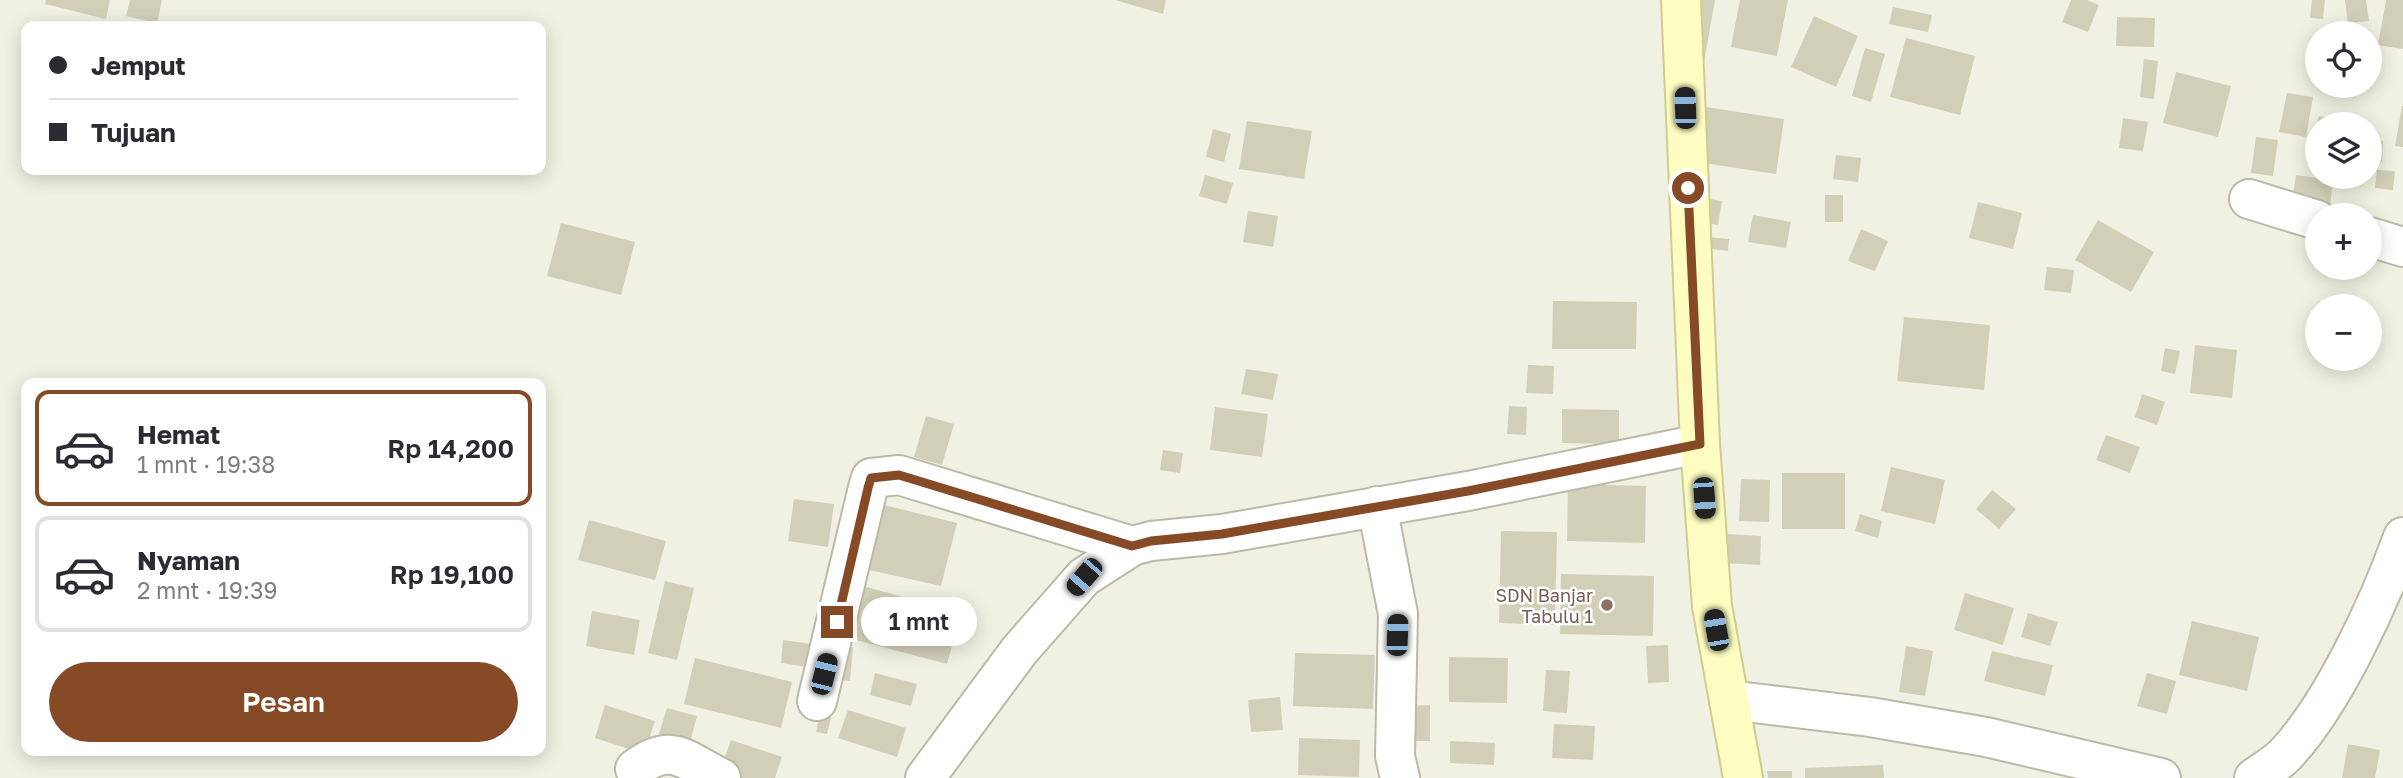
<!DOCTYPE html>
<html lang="id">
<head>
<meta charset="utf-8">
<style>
	:root { --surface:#fff; --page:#f2f2f3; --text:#2b2b33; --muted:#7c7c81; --line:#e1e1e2; --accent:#864a26 }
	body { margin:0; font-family:"Golos Text",sans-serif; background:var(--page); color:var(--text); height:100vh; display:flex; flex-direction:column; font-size:26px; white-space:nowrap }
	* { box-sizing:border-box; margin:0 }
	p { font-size:23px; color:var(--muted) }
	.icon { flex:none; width:38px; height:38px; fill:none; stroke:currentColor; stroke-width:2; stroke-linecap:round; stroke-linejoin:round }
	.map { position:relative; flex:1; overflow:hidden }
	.side { position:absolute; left:21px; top:378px; width:525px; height:378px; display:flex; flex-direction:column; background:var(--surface); border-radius:14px; box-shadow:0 4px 18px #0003 }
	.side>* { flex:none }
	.top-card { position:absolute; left:21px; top:21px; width:525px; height:154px; border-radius:14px; box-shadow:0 4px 18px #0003; display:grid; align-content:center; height:154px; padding:0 28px; background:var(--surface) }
	.buttons { position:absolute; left:2305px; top:21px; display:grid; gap:14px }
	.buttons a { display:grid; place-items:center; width:77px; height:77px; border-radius:50%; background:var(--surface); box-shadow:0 4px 18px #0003; font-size:35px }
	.end { position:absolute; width:32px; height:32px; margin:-16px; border:9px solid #864a26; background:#fff; box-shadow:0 0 0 4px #fff }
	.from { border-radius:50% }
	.bubble { position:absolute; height:49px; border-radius:24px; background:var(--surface); box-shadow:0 4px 18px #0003; font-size:23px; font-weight:600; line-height:49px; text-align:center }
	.car { position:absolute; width:21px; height:42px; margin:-21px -10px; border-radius:9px; box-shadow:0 0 5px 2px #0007; background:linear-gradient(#222 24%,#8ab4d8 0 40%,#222 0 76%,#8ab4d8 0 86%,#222 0) }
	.top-card b { display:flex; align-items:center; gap:24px; height:66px; font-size:26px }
	.top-card b+b { border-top:2px solid var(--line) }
	.top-card i { width:18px; height:18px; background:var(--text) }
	ul { padding:12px 0 0; list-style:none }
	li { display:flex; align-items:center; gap:21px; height:116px; margin:0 14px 10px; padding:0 14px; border:4px solid var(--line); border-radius:14px }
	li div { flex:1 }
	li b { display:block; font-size:26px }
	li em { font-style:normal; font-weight:600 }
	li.selected { border-color:var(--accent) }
	li>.icon { width:63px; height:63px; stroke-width:1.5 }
	.cta { display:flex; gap:14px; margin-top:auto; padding:14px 28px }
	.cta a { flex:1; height:80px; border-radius:42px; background:var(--accent); color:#fff; font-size:28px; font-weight:600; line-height:80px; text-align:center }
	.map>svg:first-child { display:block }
	.building { fill:#d2cfb9 }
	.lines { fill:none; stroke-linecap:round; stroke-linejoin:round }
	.street-casing { stroke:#bcbaa6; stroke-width:42 }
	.secondary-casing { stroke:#cecd91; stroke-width:42 }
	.street { stroke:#fff; stroke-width:38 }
	.secondary { stroke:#fdfdc1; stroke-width:38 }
	.route { stroke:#864a26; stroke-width:9 }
	.education-dot { fill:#8d6e63; stroke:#fff; stroke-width:2.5 }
	.labels { text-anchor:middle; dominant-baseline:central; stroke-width:5; stroke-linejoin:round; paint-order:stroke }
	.education-label { font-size:18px; fill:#785e54; stroke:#fff; text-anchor:end }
</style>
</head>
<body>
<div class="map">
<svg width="2403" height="778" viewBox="0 0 2403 778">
	<rect width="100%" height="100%" fill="#f1f1e3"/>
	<!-- building -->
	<g class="building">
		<path d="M46 0H110L106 19 45 4Z"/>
		<path d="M130 0H162L157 23 126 16Z"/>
		<path d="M1115 0H1166L1163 14Z"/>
		<path d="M1700 0H1715L1704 62 1690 59Z"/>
		<path d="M1740 0H1788L1777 56 1731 47Z"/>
		<path d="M2071 0H2087L2099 5 2088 32 2062 22Z"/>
		<path d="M2312 0H2325L2323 19 2310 18Z"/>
		<path d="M2345 0H2366L2369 21 2348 23Z"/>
		<path d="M2386 0H2403V49L2378 45Z"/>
		<path d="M1893 7 1932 15 1928 32 1889 24Z"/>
		<path d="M1814 16 1858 36 1836 87 1791 67Z"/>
		<path d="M2117 17 2155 18 2154 47 2116 46Z"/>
		<path d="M1906 38 1975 56 1960 115 1890 97Z"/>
		<path d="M1865 48 1885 54 1871 102 1852 96Z"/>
		<path d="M2144 59 2158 61 2154 99 2140 97Z"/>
		<path d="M2176 72 2231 86 2218 137 2163 123Z"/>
		<path d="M2287 93 2313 97 2306 137 2279 132Z"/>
		<path d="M2402 106H2403V147L2395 146Z"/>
		<path d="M1706 107 1784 119 1776 174 1697 162Z"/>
		<path d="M2319 116 2346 123V124H2317Z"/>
		<path d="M2123 118 2148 122 2143 151 2119 148Z"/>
		<path d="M1247 121 1312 131 1304 179 1239 169Z"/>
		<path d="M1213 129 1231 134 1224 162 1206 157Z"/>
		<path d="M2256 137 2278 140 2273 176 2251 173Z"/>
		<path d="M2370 140 2383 141 2382 162 2370 161Z"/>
		<path d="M1836 155 1861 158 1858 182 1833 179Z"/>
		<path d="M2377 170 2395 171 2393 190 2375 188Z"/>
		<path d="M1205 175 1233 183 1227 204 1199 196Z"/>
		<path d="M2296 175 2333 180 2330 207 2292 202Z"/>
		<rect x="1825" y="195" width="18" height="27"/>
		<path d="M1703 198 1722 201 1718 225 1700 222Z"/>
		<path d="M1978 202 2022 213 2013 249 1969 238Z"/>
		<path d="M1248 211 1278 216 1273 247 1243 242Z"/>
		<path d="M1753 215 1791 222 1786 248 1748 242Z"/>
		<path d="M2098 220 2154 252 2131 292 2075 260Z"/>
		<path d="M561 223 635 242 621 295 547 276Z"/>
		<path d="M1861 229 1888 241 1875 271 1848 261Z"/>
		<path d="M1706 237 1729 239 1728 251 1704 248Z"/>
		<path d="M2047 267 2074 270 2071 293 2044 290Z"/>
		<path d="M1553 301 1637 302 1636 349H1552Z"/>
		<path d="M1904 317 1990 325 1984 390 1897 381Z"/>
		<path d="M2195 345 2237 350 2232 398 2190 393Z"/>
		<path d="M2165 348 2180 351 2175 374 2161 371Z"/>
		<path d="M1528 365 1554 366 1553 394 1526 393Z"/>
		<path d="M1246 369 1278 374 1273 400 1241 394Z"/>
		<path d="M2142 394 2165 402 2157 425 2135 417Z"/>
		<path d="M1509 406 1527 407 1526 435 1507 434Z"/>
		<path d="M1215 407 1268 414 1262 457 1210 450Z"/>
		<path d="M1562 409 1619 410V444L1562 443Z"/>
		<path d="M926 416 954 424 942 465 914 457Z"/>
		<path d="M2106 435 2140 447 2130 473 2096 460Z"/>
		<path d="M1163 450 1183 453 1180 473 1160 470Z"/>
		<path d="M1891 467 1945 480 1935 524 1881 511Z"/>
		<rect x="1782" y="473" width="63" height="56"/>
		<path d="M1741 479 1770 480 1769 522 1739 521Z"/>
		<path d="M1568 484 1646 486 1645 543 1567 541Z"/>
		<path d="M1992 490 2016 509 1999 529 1976 509Z"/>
		<path d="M794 499 834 504 828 547 788 541Z"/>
		<path d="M880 504 957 523 941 586 865 569Z"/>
		<path d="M1860 514 1882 521 1878 538 1855 531Z"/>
		<path d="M589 520 666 541 655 580 578 560Z"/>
		<path d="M1501 531 1557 532 1555 625 1499 623Z"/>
		<path d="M1726 534 1761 536 1760 565 1724 563Z"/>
		<path d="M1561 574 1654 576 1653 636 1560 634Z"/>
		<path d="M665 581 694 588 677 660 648 653Z"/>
		<path d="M859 585 961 613 947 664 845 637Z"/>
		<path d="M1965 593 2014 608 2003 645 1954 630Z"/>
		<path d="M592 611 640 620 634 655 586 646Z"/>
		<path d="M2028 613 2058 622 2050 646 2021 637Z"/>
		<path d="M2192 621 2259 637 2247 691 2179 675Z"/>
		<path d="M783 640 811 644 808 667 781 663Z"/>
		<path d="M838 645 853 647 850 681 835 679Z"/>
		<path d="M1668 645 1669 682 1648 683 1646 646Z"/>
		<path d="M1906 646 1933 651 1925 696 1899 692Z"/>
		<path d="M1992 651 2053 665 2045 696 1984 681Z"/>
		<path d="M1295 653 1375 655 1373 709 1293 706Z"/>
		<path d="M1449 657 1508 658 1507 703 1449 702Z"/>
		<path d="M695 658 792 682 781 728 684 704Z"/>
		<path d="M1546 670 1570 671 1567 713 1543 711Z"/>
		<path d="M875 673 917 684 911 706 870 695Z"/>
		<path d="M2147 673 2176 681 2167 714 2137 706Z"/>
		<path d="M825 694 836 697 827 734 816 732Z"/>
		<path d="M1280 697 1283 730 1251 732 1248 700Z"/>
		<path d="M605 705 655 721 644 754 595 738Z"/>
		<path d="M1430 705V741H1407L1406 706Z"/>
		<path d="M667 708 697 716 690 742 659 734Z"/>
		<path d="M848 710 906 728 897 757 838 738Z"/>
		<path d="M1554 724 1595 726 1593 760 1552 758Z"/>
		<path d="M1299 738 1360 740 1359 777 1298 775Z"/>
		<path d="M731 740 782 757 775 778H733L719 773Z"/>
		<path d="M1450 741 1495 743 1494 765 1450 763Z"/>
		<path d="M2348 744 2380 750 2375 778H2342Z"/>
		<path d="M1883 765 1884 778H1805V768Z"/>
		<path d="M1767 771H1792V778H1768Z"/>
	</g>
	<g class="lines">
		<!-- street casing -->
		<g class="street-casing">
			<g id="street">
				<path d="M2249 199 2317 220"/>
				<path d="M2370 237 2403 247"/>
				<path d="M1377 506 1398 614 1395 756 1400 778"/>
				<path d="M1729 700 1870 717 1986 737 2161 778"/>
				<path d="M817 701 868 488 871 478 899 475 1132 546 1151 541 1222 534 1468 491 1700 444"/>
				<path d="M635 769C672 741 684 760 721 778"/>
				<path d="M925 778 1019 651 1084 577 1132 546"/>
				<path d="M2254 778C2264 771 2276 764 2285 755 2333 704 2379 604 2403 537"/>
			</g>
		</g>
		<!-- secondary casing -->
		<g class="secondary-casing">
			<path id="secondary" d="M1681 0 1700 444 1712 606 1743 778"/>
		</g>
		<!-- street -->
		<use href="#street" class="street"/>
		<!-- secondary -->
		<use href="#secondary" class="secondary"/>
	</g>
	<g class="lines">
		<!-- route -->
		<path class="route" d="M837 622 868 488 871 478 899 475 1132 546 1151 541 1222 534 1468 491 1700 444 1688 188"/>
	</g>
	<!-- markers -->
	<circle class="education-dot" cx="1607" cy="605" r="7"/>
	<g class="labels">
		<!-- education labels -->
		<g class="education-label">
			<text x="1593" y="595">SDN Banjar<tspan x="1593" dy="21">Tabulu 1</tspan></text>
		</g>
	</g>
</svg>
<div class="buttons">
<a><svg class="icon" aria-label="locate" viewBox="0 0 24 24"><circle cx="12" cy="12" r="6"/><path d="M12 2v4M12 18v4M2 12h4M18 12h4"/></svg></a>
<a><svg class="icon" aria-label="layers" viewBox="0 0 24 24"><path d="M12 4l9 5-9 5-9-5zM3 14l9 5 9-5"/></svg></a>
<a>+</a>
<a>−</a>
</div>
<i class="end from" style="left:1688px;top:188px"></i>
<i class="end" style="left:837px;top:622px"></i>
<div class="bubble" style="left:861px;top:597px;width:116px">1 mnt</div>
<i class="car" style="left:1685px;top:108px;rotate:358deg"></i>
<i class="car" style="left:1704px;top:498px;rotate:176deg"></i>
<i class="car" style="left:1084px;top:577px;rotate:221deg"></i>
<i class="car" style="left:1716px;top:630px;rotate:350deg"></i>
<i class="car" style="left:1397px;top:635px;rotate:2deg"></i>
<i class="car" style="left:824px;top:674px;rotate:14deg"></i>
<div class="top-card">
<b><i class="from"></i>Jemput</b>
<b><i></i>Tujuan</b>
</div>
<section class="side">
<ul>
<li class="selected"><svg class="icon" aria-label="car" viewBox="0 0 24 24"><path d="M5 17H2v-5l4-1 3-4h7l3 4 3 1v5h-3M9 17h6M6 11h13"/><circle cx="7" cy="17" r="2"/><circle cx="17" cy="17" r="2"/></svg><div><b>Hemat</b><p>1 mnt · 19:38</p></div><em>Rp 14,200</em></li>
<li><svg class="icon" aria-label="car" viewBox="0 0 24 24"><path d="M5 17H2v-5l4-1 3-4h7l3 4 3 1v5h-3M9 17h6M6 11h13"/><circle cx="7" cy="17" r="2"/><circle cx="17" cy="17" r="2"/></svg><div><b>Nyaman</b><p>2 mnt · 19:39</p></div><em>Rp 19,100</em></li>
</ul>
<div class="cta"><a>Pesan</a></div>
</section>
</div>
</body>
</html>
